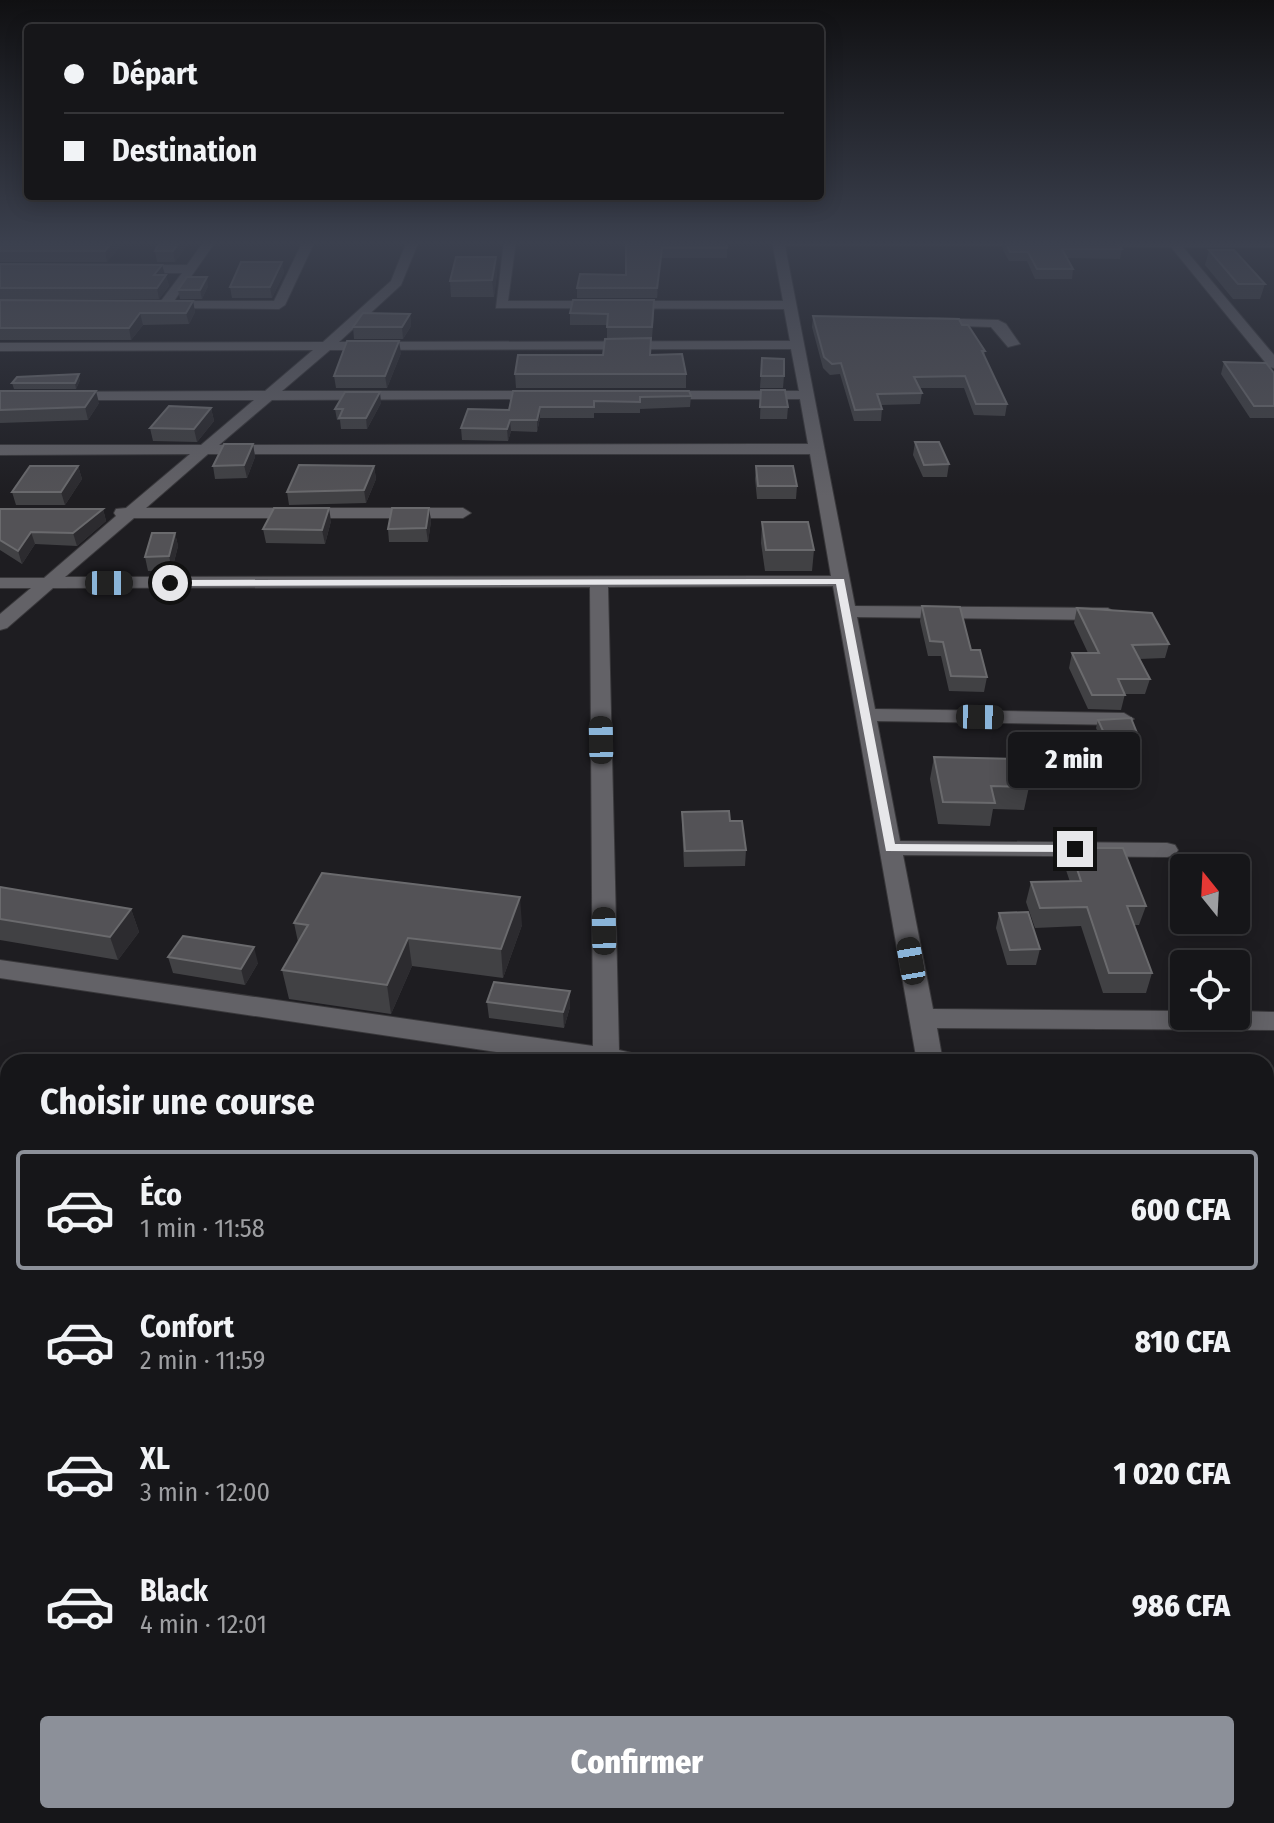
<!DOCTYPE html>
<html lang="fr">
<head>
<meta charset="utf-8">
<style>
	:root { --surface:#161619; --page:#232326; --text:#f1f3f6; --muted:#9e9fa2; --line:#353538; --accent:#8c9099 }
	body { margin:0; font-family:"Fira Sans Condensed",sans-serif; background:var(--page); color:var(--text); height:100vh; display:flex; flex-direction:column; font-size:30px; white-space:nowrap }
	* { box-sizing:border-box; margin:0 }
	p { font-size:26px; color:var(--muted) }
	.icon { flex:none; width:44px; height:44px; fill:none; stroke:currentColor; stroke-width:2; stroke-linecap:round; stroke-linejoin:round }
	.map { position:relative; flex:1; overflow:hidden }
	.details { position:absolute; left:0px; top:1054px; width:1274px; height:770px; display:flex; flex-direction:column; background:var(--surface); border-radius:24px 24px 0 0; box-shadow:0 4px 20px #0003,0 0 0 2px var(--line) }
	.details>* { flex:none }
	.hud { position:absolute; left:24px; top:24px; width:800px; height:176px; border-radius:8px; box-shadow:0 4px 20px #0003,0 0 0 2px var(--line); display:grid; align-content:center; height:176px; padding:0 40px; background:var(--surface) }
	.needle { width:52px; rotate:342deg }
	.buttons { position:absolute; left:1170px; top:854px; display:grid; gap:16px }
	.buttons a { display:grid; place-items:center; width:80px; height:80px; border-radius:8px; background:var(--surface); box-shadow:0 4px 20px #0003,0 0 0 2px var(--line); font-size:40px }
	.end { position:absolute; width:36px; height:36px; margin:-18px; border:10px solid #e7e7ea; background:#111; box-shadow:0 0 0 4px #111 }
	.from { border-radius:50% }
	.bubble { position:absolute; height:56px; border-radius:8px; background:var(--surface); box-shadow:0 4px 20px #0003,0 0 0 2px var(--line); font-size:26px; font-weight:800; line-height:56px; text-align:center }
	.car { position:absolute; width:24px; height:48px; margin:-24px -12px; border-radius:10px; box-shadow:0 0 6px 2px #0007; background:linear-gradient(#222 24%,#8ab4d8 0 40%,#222 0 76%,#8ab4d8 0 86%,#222 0) }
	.hud b { display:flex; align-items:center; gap:28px; height:76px; font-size:30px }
	.hud b+b { border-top:2px solid var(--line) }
	.hud i { width:20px; height:20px; background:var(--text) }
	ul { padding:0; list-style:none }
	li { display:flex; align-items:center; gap:24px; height:120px; margin:0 16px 12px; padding:0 24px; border:4px solid transparent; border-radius:8px }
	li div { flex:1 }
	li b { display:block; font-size:30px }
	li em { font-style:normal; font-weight:800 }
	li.selected { border-color:var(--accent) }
	li>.icon { width:72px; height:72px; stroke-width:1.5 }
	h2 { padding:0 40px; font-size:36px; line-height:96px }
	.button { display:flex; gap:16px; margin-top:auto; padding:16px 40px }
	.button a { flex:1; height:92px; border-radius:8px; background:var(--accent); color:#fff; font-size:32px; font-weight:800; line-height:92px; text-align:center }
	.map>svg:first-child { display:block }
	.green { fill:#3a4d00 }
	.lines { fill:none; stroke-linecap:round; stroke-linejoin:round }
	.minor-casing { stroke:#39383b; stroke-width:2 }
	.minor { fill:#636267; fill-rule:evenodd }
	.wall { fill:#414144 }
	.shaded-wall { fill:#2c2b2f }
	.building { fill:#535256; stroke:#6a6a6d; stroke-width:2 }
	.route { fill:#e7e7ea }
</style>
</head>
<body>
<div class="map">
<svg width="1274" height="1823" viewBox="0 0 1274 1823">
	<rect width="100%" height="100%" fill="#1e1d21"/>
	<!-- green -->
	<path class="green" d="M0 1454 8 1456V1816H845L850 1823H0Z"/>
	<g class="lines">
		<!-- minor casing -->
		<g class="minor-casing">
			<g id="minor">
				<path d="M204 241H216L174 301H274L303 241H315L285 305 279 309 156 308V302L161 301 182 273H130L124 269 130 265H187Z"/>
				<path d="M407 241H419L401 285 339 342 790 341 784 309 496 308 504 241H516L508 301H783L772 241H1039V245L1035 246H785L855 606 1108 608 1117 614 1108 620 857 617 875 709 1124 713 1134 719 1124 725 877 721 900 841 1167 843 1175 845 1178 850 1175 855 1167 857 903 855 933 1009 1184 1011V1016H1236V1011L1274 1012V1030L937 1028 943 1062H917L833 586 608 587 619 1050 640 1055 644 1062H564L0 978V960L593 1046 590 587 53 588 7 628 0 630V614L31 588H0V578H44L116 516 114 513 116 509 126 508 190 454 0 455V445H201L254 400H0V392L265 391 313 350 0 351V343L323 342 391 281ZM791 349 799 391H658L651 395 658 399H800L808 444 219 445 272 400 542 399 549 395 542 391H282L330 350ZM208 454H810L831 576 65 577 134 518H463L471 513 463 508H146Z"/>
				<path d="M1080 241H1274V247H1183L1274 355V368L1269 367 1171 247 1084 246 1080 245Z"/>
				<path d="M929 318 998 320 1006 324 1020 344 1008 347 991 327 924 325 922 322Z"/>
				<path d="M0 1149 8 1151V1173L0 1171Z"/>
				<rect x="1266" y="1234" width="8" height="26"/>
				<rect x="1266" y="1546" width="8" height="36"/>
				<path d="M1266 1600 1274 1604V1643L1266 1639Z"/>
			</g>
		</g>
		<!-- minor -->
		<use href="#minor" class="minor"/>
	</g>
	<!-- wall -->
	<g class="wall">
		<path d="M3 241H125L107 262H0V244Z"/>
		<path d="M160 241H190L175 262H157L155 251Z"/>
		<path d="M626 241 727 248V258H662L657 298H577V288L626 275Z"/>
		<path d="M1004 241 1122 249 1120 259 1067 258 1073 269 1072 279H1035L1027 261H1009L1003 250Z"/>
		<path d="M1209 250 1265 284 1260 299H1233L1205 265Z"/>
		<path d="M282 262 284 273 272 298H232L230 287Z"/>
		<path d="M0 264 162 265 169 286 159 299H0Z"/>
		<path d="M497 273 494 297H451L450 281Z"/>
		<path d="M208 286 202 299H180L178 290Z"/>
		<path d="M0 300 193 301 195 312 189 324 143 325 131 340H0Z"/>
		<path d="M654 312 652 338H607V325H570V313Z"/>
		<path d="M410 314 411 326 403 339H354L353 327Z"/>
		<path d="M813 316 962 325 985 351 984 356 1007 404 1005 416 974 415 964 388H920L922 393 920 404 881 405 882 409 881 421H854L840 374 830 375 823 368 812 327Z"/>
		<path d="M401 353 387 388H336L334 376Z"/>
		<path d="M651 355 686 374V388H516L515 374Z"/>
		<path d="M762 358 784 376 783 388H760Z"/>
		<path d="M1224 362 1274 373V418H1250L1221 374Z"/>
		<path d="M80 380 76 389H14L12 383Z"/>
		<path d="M761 390 788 407 787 419H760Z"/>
		<path d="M0 391 99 403 88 420 0 423Z"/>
		<path d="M513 391 691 396 690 407 640 409V413H594V418H540L537 432 511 431 508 441 462 440 461 428 509 410Z"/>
		<path d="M381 403 367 429H341L340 420H337L335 409Z"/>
		<path d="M211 408 214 421 197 442 153 441 150 428Z"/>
		<path d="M915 442 949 464 947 477H923L913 455Z"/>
		<path d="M253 444 255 457 247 478 215 479 213 466Z"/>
		<path d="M78 466 82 479 65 505H16L12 492Z"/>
		<path d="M374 466 376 479 366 503 289 505 287 492Z"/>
		<path d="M756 466 797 486 796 499H757L755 479Z"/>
		<path d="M429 508 431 521 428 542H389L388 529Z"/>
		<path d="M0 509H103L106 521 77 546 35 544 22 564 0 550Z"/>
		<path d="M331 521 325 544 266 543 263 529Z"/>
		<path d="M762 522 814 550 812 571H765L761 543Z"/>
		<path d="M175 533 178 546 172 570 148 571 145 557Z"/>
		<path d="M922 606 987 677 984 692 949 691 941 656H928L920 621Z"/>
		<path d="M1077 608 1169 644 1165 658 1139 659 1150 679 1145 694H1125L1121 710 1088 709 1069 668 1072 653H1088L1074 623Z"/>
		<path d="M1098 720 1137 733 1135 741H1102L1096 728Z"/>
		<path d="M1058 744 1122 764 1118 779 1060 778 1054 759Z"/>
		<path d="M934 757 1029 787 1024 810 993 809 990 826 938 824 930 779Z"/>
		<path d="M682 812 730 821 746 850 745 866 684 867 682 827Z"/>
		<path d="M1070 848 1146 906 1139 925H1134L1152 973 1146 993H1103L1081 926 1035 928 1026 902 1031 882H1070L1065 867Z"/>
		<path d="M0 887 131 909 139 932 118 960 0 940Z"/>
		<path d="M999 913 1040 949 1036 965H1007L996 928Z"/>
		<path d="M294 923 522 925 503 978 412 966 391 1014 289 999 282 970 298 942Z"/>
		<path d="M168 957 258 963 245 985 173 973Z"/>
		<path d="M487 1002 570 1007 564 1028 489 1018Z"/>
		<path d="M1266 1172 1274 1192V1208L1271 1214H1266Z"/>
	</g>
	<!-- shaded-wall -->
	<g class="shaded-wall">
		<path d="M113 241H125L107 262 105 251Z"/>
		<path d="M180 241H190L175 262 173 251Z"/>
		<path d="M662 248V258L657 298V288Z"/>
		<path d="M496 257 497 273 494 297 492 280Z"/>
		<path d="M282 262 284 273 272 298 270 287Z"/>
		<path d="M162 265 165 276 154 275Z"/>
		<path d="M166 275 169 286 159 299 157 288Z"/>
		<path d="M207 277 208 286 202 299 200 290Z"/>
		<path d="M193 301 195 312 189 324 186 313Z"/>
		<path d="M140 313 143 325 131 340 129 328Z"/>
		<path d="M410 314 411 326 403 339 402 327Z"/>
		<path d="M399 341 401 353 387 388 385 376Z"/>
		<path d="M79 374 80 380 76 389 75 383Z"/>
		<path d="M96 391 99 403 88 420 85 407Z"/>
		<path d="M380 392 381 403 367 429 366 418Z"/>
		<path d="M540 407V418L537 432V420Z"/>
		<path d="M211 408 214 421 197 442 194 429Z"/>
		<path d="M510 420 511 431 508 441 507 429Z"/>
		<path d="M253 444 255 457 247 478 244 465Z"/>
		<path d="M78 466 82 479 65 505 61 492Z"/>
		<path d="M374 466 376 479 366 503 364 490Z"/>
		<path d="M329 508 331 521 325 544 322 530Z"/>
		<path d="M429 508 431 521 428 542 426 528Z"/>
		<path d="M103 509 106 521 77 546 73 533Z"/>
		<path d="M31 532 35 544 22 564 18 551Z"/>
		<path d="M175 533 178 546 172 570 169 556Z"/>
		<path d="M520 897 522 925 503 978 501 949Z"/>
		<path d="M131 909 139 932 118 960 110 937Z"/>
		<path d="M408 938 412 966 391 1014 387 985Z"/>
		<path d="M254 947 258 963 245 985 241 969Z"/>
		<path d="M570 991V1007L564 1028 563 1012Z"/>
		<path d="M8 1189V1230L0 1242V1201Z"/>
	</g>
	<!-- building -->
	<g class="building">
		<path d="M3 241H113L105 251H0V244Z"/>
		<path d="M160 241H180L173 251H155Z"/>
		<path d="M626 241H726L727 248H662L657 288H577L580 274 626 275Z"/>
		<path d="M1005 241H1115L1122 249H1062L1073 269H1037L1028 252H1010Z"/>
		<path d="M1209 250H1234L1265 284H1238Z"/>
		<path d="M456 257H496L492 280 450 281Z"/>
		<path d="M241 262H282L270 287H230Z"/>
		<path d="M0 264 162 265 154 275H166L157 288H0Z"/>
		<path d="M187 277H207L200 290H178Z"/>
		<path d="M0 300 193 301 186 313H140L129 328H0Z"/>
		<path d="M573 300H654L652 327H607L608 314 570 313Z"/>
		<path d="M363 313 410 314 402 327H353Z"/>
		<path d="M813 316 959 319 962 325H968L985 351H982L1007 404H976L965 376 914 377 922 393 877 394 882 409 855 410 841 363 832 364 824 357Z"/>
		<path d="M651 338 650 355 682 354 686 374H515L518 355H603L605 339Z"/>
		<path d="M347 341H399L385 376H334Z"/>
		<path d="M762 358 784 359V376H761Z"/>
		<path d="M1224 362 1266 363 1274 373V406H1254Z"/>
		<path d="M79 374 75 383H12L17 377Z"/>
		<path d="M761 390H785L788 407H760Z"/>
		<path d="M0 391H96L85 407 0 410Z"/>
		<path d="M513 391H689L691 396 640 397V402L594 401V407H540L537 420H510L507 429 461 428 468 409 509 410Z"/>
		<path d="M345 392H380L366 418H339L343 409H335Z"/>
		<path d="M169 406 211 408 194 429 150 428Z"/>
		<path d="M915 442H939L949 464 924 465Z"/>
		<path d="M224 444H253L244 465 213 466Z"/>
		<path d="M299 465 374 466 364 490 287 492Z"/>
		<path d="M30 466H78L61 492H12Z"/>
		<path d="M756 466H793L797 486H758Z"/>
		<path d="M274 508H329L322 530 263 529Z"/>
		<path d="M392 508H429L426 528 388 529Z"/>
		<path d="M0 509H103L73 533 31 532 18 551 0 540Z"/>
		<path d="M762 522H808L814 550H766Z"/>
		<path d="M152 533H175L169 556 145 557Z"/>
		<path d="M922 606 960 607 971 650H980L987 677 951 676 943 642 930 641Z"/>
		<path d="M1077 608 1152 613 1169 644 1132 645 1150 679H1118L1125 695H1092L1072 653H1099Z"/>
		<path d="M1131 718 1137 733H1104L1098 720Z"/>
		<path d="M1058 744 1115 745 1122 764 1064 763Z"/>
		<path d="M934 757 1022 759 1029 787 991 786 995 803 943 802Z"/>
		<path d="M729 811 730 821H742L746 850 685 851 682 812Z"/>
		<path d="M1070 848H1123L1146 906H1127L1152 973H1109L1087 907 1040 908 1031 882 1081 881Z"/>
		<path d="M322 873 520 897 501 949 408 938 387 985 282 970 308 925 294 923Z"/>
		<path d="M0 887 131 909 110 937 0 919Z"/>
		<path d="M1028 912 1040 949 1010 950 999 913Z"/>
		<path d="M183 936 254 947 241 969 168 957Z"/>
		<path d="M494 982 570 991 563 1012 487 1002Z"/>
		<path d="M1266 1172 1274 1192V1201H1266Z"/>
		<path d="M0 1184 8 1185V1189L0 1201Z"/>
	</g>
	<!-- sky -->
	<linearGradient id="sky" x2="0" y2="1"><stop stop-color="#101012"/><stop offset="0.49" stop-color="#3b404e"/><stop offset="1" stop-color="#3b404e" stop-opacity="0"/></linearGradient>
	<rect width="1274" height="496" fill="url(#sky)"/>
	<!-- route -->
	<path class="route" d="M844 579 895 844 1075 845 1079 847V852L886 851 836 584 170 586 166 583 170 580Z"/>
</svg>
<div class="buttons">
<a><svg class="needle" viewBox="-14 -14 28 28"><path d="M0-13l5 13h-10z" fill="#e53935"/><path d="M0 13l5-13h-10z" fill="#9e9fa2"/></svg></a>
<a><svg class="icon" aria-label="locate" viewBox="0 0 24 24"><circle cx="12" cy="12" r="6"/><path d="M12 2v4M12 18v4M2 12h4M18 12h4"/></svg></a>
</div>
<i class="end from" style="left:170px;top:583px"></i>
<i class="end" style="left:1075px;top:849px"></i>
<div class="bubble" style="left:1008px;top:732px;width:132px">2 min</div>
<i class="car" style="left:109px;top:583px;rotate:90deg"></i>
<i class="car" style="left:980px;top:717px;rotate:91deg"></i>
<i class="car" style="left:601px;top:740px;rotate:359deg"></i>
<i class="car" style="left:604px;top:931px;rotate:359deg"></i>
<i class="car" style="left:911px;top:961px;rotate:350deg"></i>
<div class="hud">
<b><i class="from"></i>Départ</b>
<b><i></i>Destination</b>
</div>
<section class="details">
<h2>Choisir une course</h2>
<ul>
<li class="selected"><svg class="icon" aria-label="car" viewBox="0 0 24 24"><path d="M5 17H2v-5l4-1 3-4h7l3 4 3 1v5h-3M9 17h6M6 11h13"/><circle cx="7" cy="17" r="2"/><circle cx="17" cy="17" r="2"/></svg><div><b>Éco</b><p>1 min · 11:58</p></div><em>600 CFA</em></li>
<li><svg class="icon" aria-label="car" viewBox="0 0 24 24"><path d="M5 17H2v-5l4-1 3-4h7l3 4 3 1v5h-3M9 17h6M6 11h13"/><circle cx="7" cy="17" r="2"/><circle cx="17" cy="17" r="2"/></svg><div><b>Confort</b><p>2 min · 11:59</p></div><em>810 CFA</em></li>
<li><svg class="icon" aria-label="car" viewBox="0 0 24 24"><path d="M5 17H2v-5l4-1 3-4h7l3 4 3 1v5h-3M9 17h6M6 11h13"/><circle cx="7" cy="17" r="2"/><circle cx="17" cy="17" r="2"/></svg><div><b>XL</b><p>3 min · 12:00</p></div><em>1 020 CFA</em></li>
<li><svg class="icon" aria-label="car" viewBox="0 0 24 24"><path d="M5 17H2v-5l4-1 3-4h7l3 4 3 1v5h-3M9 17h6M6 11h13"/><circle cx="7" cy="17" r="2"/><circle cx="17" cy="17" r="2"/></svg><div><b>Black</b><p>4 min · 12:01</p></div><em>986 CFA</em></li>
</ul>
<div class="button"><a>Confirmer</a></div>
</section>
</div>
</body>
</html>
